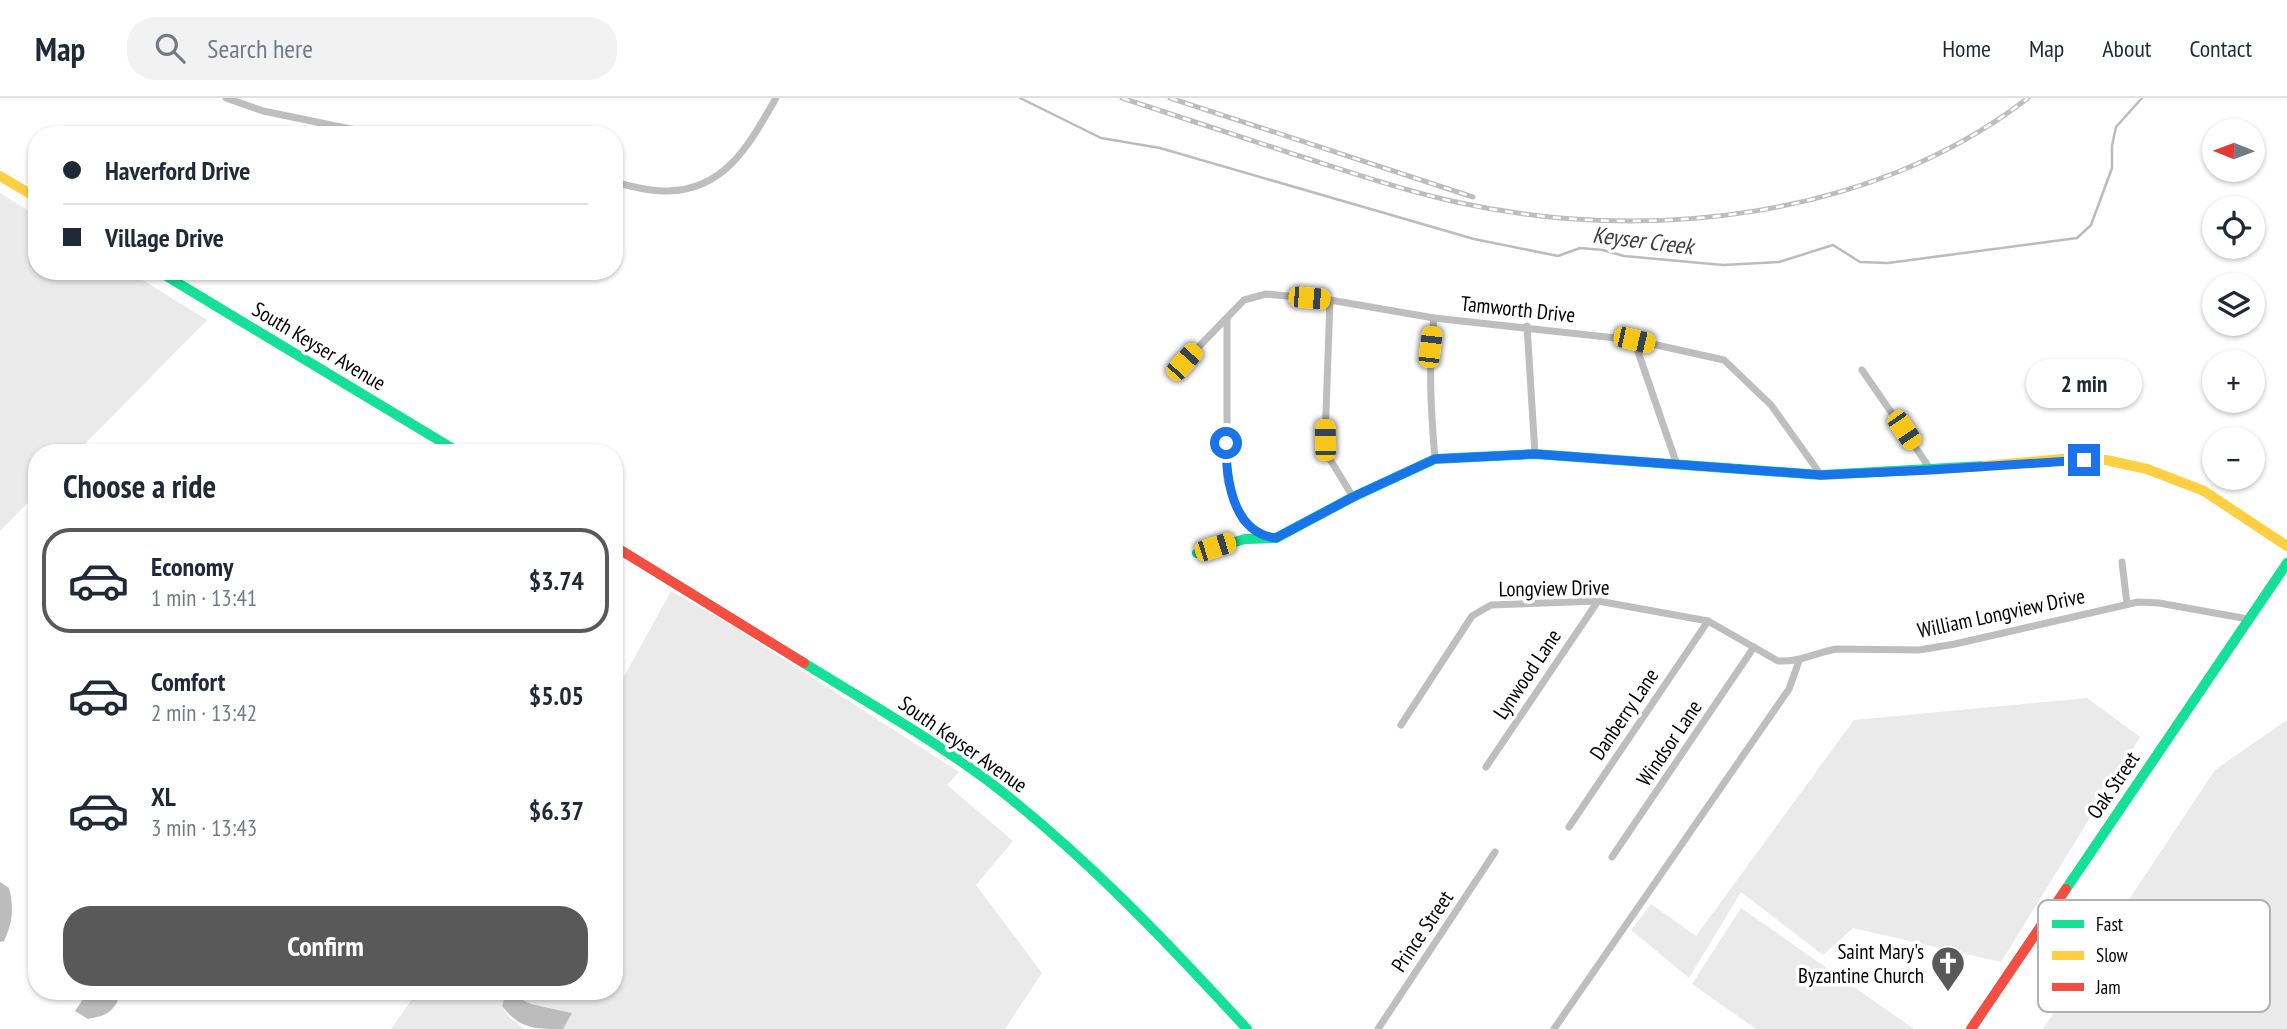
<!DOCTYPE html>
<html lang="en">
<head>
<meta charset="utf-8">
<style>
	:root { --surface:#fff; --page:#f2f2f3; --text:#1f2937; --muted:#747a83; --line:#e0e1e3; --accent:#595959 }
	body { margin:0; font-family:"PT Sans Narrow",sans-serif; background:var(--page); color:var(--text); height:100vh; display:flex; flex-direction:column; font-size:26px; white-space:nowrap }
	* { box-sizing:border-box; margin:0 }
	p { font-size:23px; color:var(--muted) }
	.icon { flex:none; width:38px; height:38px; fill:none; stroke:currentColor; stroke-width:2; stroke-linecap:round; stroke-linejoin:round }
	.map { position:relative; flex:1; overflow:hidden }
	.sheet { position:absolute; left:28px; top:346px; width:595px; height:556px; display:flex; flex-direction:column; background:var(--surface); border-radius:28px; box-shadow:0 2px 5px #0004 }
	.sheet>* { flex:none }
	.banner { position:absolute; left:28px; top:28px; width:595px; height:154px; border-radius:28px; box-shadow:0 2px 5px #0004; display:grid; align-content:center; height:154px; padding:0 35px; background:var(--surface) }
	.needle { width:46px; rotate:271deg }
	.fabs { position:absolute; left:2202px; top:21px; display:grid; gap:14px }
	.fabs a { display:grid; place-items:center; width:63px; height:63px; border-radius:50%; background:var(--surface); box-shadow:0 2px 5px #0004; font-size:35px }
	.end { position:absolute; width:32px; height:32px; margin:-16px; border:9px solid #1a73e8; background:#fff; box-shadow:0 0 0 4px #fff }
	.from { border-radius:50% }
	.bubble { position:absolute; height:49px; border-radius:24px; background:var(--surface); box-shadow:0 2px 5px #0004; font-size:23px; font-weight:800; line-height:49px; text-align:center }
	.car { position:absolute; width:21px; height:42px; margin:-21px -10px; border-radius:9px; box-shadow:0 0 5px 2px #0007; background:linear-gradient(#f5c518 24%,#345 0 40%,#f5c518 0 76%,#345 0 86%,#f5c518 0) }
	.banner b { display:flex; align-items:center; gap:24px; height:66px; font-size:26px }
	.banner b+b { border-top:2px solid var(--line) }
	.banner i { width:18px; height:18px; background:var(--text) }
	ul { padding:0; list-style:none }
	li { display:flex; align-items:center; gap:21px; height:105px; margin:0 14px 10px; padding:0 21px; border:4px solid transparent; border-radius:28px }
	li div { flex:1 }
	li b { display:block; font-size:26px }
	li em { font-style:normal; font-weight:800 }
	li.on { border-color:var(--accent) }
	li>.icon { width:63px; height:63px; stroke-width:1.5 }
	h2 { padding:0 35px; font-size:32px; line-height:84px }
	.action { display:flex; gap:14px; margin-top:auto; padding:14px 35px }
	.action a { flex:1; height:80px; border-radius:28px; background:var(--accent); color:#fff; font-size:28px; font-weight:800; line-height:80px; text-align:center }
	header { display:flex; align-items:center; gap:42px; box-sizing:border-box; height:98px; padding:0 35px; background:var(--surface); border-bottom:2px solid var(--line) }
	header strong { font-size:33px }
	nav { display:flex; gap:38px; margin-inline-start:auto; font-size:24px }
	.search { width:490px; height:63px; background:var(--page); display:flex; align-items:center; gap:18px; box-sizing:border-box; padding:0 24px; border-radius:28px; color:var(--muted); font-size:26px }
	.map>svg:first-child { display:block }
	.green { fill:#eaeaea }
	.water { fill:#bcbcbc }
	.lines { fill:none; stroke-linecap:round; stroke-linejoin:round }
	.stream { stroke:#bcbcbc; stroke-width:2.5 }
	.street { stroke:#bebebe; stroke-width:7 }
	.fast { stroke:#16e098; stroke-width:10 }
	.slow { stroke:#ffcf43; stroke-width:10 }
	.jam { stroke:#f24e42; stroke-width:10 }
	.rail-casing { stroke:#bdbdbd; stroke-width:5 }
	.rail { stroke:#fff; stroke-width:2.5; stroke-dasharray:8; stroke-linecap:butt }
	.route { stroke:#1a73e8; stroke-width:9 }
	.labels { text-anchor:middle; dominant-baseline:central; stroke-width:7; stroke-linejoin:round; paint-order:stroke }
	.street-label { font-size:21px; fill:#000; stroke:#fff }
	.poi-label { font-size:21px; fill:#000; stroke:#fff; text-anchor:end }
	.water-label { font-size:23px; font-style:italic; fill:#404040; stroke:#fff }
	.key { fill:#fff; stroke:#b2b2b2; stroke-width:2 }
	.key-label { font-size:19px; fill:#000 }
</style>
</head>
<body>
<header>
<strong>Map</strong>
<div class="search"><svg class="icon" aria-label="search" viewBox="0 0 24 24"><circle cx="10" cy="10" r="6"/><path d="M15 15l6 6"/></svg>Search here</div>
<nav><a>Home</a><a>Map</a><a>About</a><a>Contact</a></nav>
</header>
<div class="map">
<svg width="2287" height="931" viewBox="0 0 2287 931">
	<rect width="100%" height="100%" fill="#fff"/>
	<!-- green -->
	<g class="green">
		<path d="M0 95 37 118V173H128L207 222 76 355H37V395L0 433Z"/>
		<path d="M671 493 728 525 959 674 947 687 1013 743 976 787 1042 875 1005 931H563L572 915 531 906 515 898 506 897 502 908 508 918 524 931H391L417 894H614V597Z"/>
		<path d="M2087 600 2140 639 2001 864 1853 830 1823 857 1741 794 1689 880 1631 832 1651 806 1696 838 1854 622Z"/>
		<path d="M2287 622V931H2043L2215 672Z"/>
		<path d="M1741 810 1914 931H1756L1692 886Z"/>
	</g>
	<!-- water -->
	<g class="water">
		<path d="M0 784 9 790C14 810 13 824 4 843L0 844Z"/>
		<path d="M88 894H122C113 914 109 917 88 921L75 913Z"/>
		<path d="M505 897 515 898 531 906 572 915 563 931C534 931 520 931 502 908Z"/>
	</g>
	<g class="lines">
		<!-- stream -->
		<path class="stream" d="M1020 0 1101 40 1160 50 1474 141 1558 158 1580 150 1603 152 1624 158 1723 167 1779 164 1833 147 1860 164 1888 165 2077 140 2091 127 2112 70V48L2116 29 2142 0"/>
		<!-- street -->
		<g class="street">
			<path d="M226 0 263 13 380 37"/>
			<path d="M614 84C631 88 650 94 668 93 726 92 750 45 776 0"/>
			<path d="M1330 202 1325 342 1328 358 1353 399"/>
			<path d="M1434 220C1428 267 1431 313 1435 361"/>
			<path d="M1227 221V383L1243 423 1262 438"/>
			<path d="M1527 228 1535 356"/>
			<path d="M1634 242 1677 367"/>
			<path d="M1184 264 1244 202 1266 196 1330 202 1434 220 1634 242 1724 262 1771 307 1821 377"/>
			<path d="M1862 272 1931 372"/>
			<path d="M2122 464 2127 506"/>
			<path d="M1401 627 1472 518 1491 507 1598 503 1708 523 1778 563C1801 564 1814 555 1836 551L1919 552 1955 546 2138 504 2159 505 2248 521"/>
			<path d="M1486 669 1598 503"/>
			<path d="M1569 729 1708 523"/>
			<path d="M1612 759 1754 549"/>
			<path d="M1378 931 1495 754"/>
			<path d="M1554 931 1789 591 1799 563"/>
		</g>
		<!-- fast -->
		<g class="fast">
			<path d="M158 173 460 355"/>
			<path d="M1197 455 1245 441 1276 440 1353 399 1435 361 1535 356 1821 377 1984 368"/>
			<path d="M804 565C865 603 929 639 987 682 1083 755 1166 843 1247 931"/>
			<path d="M2066 791 2287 465"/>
		</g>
		<!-- slow -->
		<g class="slow">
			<path d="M0 78 37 100"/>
			<path d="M1984 368 2062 361 2106 362 2147 371 2204 393 2287 448"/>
		</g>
		<!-- jam -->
		<g class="jam">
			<path d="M614 448 804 565"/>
			<path d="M1971 931 2066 791"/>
		</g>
		<!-- rail casing -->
		<g class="rail-casing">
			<g id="rail">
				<path d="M1122 0C1179 19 1236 37 1293 56 1347 73 1401 92 1456 104 1645 146 1872 121 2028 0"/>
				<path d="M1170 0 1473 99"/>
			</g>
		</g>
		<!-- rail -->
		<use href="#rail" class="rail"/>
	</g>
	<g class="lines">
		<!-- route -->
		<path class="route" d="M1226 345C1226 380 1232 435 1276 440L1353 399 1435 361 1535 356 1821 377 1931 372 2084 362"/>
	</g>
	<!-- icons -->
	<defs>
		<g id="church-pin" transform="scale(1.75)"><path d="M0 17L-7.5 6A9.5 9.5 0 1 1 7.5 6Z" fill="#595959" stroke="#fff"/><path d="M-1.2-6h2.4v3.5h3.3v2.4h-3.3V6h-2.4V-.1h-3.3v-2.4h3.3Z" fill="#fff"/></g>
	</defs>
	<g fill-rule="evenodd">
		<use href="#church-pin" x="1948" y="865"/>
	</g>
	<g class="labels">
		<!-- street labels -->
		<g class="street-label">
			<text transform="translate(1518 211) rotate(6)">Tamworth Drive</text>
			<text transform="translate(319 248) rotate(31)">South Keyser Avenue</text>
			<text transform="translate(1554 490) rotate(-1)">Longview Drive</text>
			<text transform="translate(2001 515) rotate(-12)">William Longview Drive</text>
			<text transform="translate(1527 576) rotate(-56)">Lynwood Lane</text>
			<text transform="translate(1624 616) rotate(-56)">Danberry Lane</text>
			<text transform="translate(1669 645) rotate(-56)">Windsor Lane</text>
			<text transform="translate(963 646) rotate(35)">South Keyser Avenue</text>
			<text transform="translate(2113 687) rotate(-56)">Oak Street</text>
			<text transform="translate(1422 833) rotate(-56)">Prince Street</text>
		</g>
		<!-- poi labels -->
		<g class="poi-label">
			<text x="1924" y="853">Saint Mary's<tspan x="1924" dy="24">Byzantine Church</tspan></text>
		</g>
		<!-- water labels -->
		<g class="water-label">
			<text transform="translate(1643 142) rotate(7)">Keyser Creek</text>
		</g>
	</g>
	<!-- legend -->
	<rect x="2038" y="802" width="232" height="112" rx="10" class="key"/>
	<rect x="2052" y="822" width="32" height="8" fill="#16e098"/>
	<rect x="2052" y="853" width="32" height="9" fill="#ffcf43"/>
	<rect x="2052" y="885" width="32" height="8" fill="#f24e42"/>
	<g class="key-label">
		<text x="2096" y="833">Fast</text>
		<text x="2096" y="864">Slow</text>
		<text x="2096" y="896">Jam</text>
	</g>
</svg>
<div class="fabs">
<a><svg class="needle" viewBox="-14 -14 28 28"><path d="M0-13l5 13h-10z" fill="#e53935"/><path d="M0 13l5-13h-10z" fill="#747a83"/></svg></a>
<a><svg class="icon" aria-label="locate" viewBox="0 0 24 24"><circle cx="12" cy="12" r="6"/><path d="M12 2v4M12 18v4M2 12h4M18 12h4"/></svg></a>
<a><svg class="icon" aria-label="layers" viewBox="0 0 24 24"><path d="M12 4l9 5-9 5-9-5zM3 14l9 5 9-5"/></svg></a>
<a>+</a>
<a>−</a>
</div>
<i class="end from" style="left:1226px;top:345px"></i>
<i class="end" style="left:2084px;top:362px"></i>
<div class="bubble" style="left:2026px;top:261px;width:116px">2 min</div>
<i class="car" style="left:1309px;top:200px;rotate:95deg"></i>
<i class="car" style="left:1634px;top:242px;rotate:103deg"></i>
<i class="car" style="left:1430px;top:249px;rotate:7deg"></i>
<i class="car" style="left:1184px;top:264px;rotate:42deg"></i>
<i class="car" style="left:1904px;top:332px;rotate:146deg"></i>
<i class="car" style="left:1325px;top:342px;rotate:359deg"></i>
<i class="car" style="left:1215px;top:449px;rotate:72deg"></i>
<div class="banner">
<b><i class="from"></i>Haverford Drive</b>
<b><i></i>Village Drive</b>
</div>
<section class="sheet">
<h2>Choose a ride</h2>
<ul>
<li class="on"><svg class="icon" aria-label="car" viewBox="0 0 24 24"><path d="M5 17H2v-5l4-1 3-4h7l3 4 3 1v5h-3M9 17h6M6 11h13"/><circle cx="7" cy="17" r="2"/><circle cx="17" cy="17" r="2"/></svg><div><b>Economy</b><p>1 min · 13:41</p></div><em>$3.74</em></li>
<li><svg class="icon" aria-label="car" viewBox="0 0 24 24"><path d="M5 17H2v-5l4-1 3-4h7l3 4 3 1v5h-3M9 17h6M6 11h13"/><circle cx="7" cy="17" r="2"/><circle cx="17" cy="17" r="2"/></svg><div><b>Comfort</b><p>2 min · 13:42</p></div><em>$5.05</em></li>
<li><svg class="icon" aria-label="car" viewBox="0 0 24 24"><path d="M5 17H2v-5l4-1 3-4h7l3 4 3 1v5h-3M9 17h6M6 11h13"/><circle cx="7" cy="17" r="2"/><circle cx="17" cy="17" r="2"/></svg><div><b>XL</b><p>3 min · 13:43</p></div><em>$6.37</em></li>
</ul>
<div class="action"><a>Confirm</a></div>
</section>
</div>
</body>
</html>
